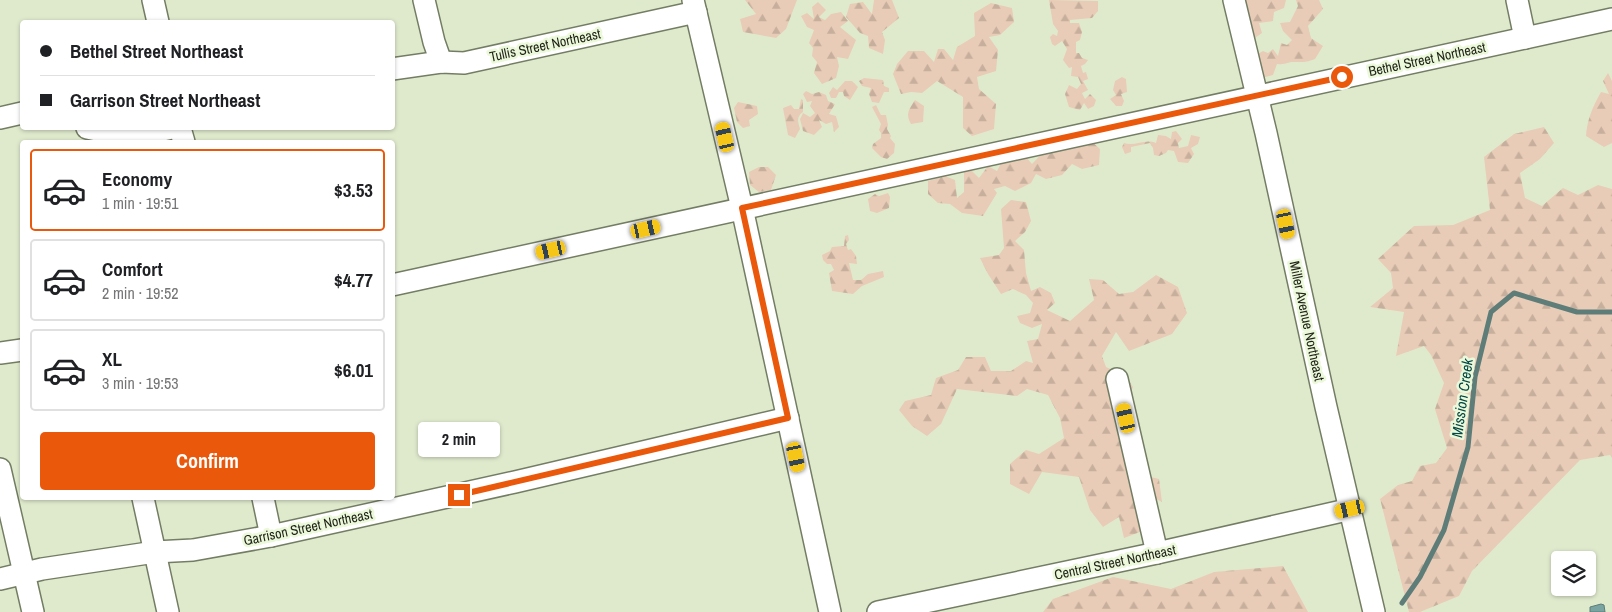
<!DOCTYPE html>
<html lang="en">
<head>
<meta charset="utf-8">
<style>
	:root { --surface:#fff; --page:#f2f2f2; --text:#202124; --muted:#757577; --line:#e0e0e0; --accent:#ea580c }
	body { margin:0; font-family:"Archivo Narrow",sans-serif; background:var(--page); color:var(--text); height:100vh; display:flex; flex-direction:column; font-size:19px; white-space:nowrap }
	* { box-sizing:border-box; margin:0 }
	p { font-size:16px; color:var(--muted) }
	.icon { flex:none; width:28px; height:28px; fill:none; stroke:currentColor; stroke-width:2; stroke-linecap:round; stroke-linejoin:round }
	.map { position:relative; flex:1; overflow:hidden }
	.panel { position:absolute; left:20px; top:140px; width:375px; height:360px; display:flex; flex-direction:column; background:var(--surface); border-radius:5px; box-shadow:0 1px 4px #0004 }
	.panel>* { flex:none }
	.top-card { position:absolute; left:20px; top:20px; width:375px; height:110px; border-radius:5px; box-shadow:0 1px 4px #0004; display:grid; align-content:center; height:110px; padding:0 20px; background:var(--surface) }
	.controls { position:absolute; left:1551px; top:551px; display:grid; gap:10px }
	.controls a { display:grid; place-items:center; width:45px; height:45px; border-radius:5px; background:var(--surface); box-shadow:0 1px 4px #0004; font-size:25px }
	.end { position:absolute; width:22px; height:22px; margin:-11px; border:6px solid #ea580c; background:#fff; box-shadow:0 0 0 2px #fff }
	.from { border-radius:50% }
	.bubble { position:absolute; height:35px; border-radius:5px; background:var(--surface); box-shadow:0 1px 4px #0004; font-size:16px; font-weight:800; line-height:35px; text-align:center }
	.car { position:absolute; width:15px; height:30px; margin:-15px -8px; border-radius:6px; box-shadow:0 0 4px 1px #0007; background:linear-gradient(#f5c518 24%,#345 0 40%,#f5c518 0 76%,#345 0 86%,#f5c518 0) }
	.top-card b { display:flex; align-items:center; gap:18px; height:48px; font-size:19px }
	.top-card b+b { border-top:1px solid var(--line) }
	.top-card i { width:12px; height:12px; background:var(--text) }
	ul { padding:9px 0 0; list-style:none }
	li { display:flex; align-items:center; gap:15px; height:82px; margin:0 10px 8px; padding:0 10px; border:2px solid var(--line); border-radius:5px }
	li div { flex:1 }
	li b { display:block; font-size:19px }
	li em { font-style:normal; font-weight:800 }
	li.selected { border-color:var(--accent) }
	li>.icon { width:45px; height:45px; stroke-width:1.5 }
	.primary-button { display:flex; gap:10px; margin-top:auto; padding:10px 20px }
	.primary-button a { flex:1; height:58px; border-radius:5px; background:var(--accent); color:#fff; font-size:20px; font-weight:800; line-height:58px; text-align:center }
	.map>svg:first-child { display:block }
	.forest { fill:url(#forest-firs) }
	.water { fill:#79a4a1; stroke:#5e7d78 }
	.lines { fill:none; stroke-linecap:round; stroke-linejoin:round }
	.stream { stroke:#5e7d78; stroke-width:5 }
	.minor-casing { stroke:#737d63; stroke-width:24 }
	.minor { stroke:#fff; stroke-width:21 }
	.route { stroke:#ea580c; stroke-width:6 }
	.labels { text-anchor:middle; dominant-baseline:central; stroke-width:5; stroke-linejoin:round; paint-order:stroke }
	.street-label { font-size:14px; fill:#1f2318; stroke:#ecf8da }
	.water-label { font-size:15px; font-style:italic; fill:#024845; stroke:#ecf8da }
</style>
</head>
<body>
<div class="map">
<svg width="1612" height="612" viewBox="0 0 1612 612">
	<defs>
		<pattern id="forest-firs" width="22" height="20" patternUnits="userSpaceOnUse" patternTransform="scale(1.25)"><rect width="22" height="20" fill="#e8ccb7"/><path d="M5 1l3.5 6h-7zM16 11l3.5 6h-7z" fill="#c7af9d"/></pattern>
	</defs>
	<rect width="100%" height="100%" fill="#dfeacd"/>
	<!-- forest -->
	<g class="forest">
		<path d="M745 0H797L786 29 776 38 743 32 740 19 756 14Z"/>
		<path d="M874 0H892L899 18 882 32 885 40 883 54 869 48 868 36 860 33 846 17 850 4 863 2 872 14Z"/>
		<path d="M1049 0 1098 1V11L1092 18 1070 20V23H1079L1082 32 1080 40 1076 42V53H1079L1082 58 1088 60 1085 64 1081 66 1083 73 1086 72 1088 79 1083 81 1088 90 1082 93 1085 99 1090 94 1096 100 1094 106 1088 109 1084 103 1080 110 1069 107 1065 94 1069 85 1077 89 1081 84 1078 77 1071 76 1072 67 1069 68 1063 60 1067 49 1062 41 1055 46 1052 44 1050 37 1053 34 1057 36 1058 31 1053 24Z"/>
		<path d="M1223 0H1286L1284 8 1274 12 1273 21 1259 23 1262 33 1252 40 1241 17Z"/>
		<path d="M1296 0H1319L1323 9 1308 26 1311 38 1323 46 1315 59C1304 63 1304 62 1294 62 1287 62 1286 65 1277 64L1273 75 1258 79 1254 56 1263 51 1268 53 1273 49 1278 56 1281 43 1287 45 1292 40 1283 31 1280 23 1290 22 1298 6Z"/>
		<path d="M818 2 826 10 819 17 825 20 831 14 841 12 848 21 840 27 856 40 848 59 837 57 839 66 836 78 822 84 814 73 817 62 812 56 813 48 809 43 814 30 807 27 801 16 807 13 814 19 812 7Z"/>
		<path d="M991 3 1012 8 1014 22 1000 35 989 37 998 50 996 71 977 77 979 89 996 104 994 129 972 136 963 128V97L937 81 922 93 911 92 901 94 893 74 897 64 908 51H924L934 62 938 49H944L953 60 957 47 975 36 974 13Z"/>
		<path d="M1608 73 1612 81V143L1604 147 1586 136C1587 120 1593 106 1601 92L1609 94 1603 81Z"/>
		<path d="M1122 77 1126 79 1127 92 1121 94 1124 101 1122 106H1116L1110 99 1116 95 1113 90 1115 81Z"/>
		<path d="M864 78 883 80 884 86 889 88V92H884L879 103 872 102 869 94 871 88 862 86 859 81Z"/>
		<path d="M845 81H852L858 87 850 100 844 96 843 92H839L836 98H831L829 93 833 87 837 90Z"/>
		<path d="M806 91 812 94 819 92 826 95 828 101 835 104 829 114 836 116 839 127 834 132 832 122 826 124 819 120 822 127 814 135 803 131 800 119 803 113 810 117 815 113 810 106 812 101 807 102 803 94Z"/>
		<path d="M801 99 803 100V112C796 117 798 121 800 129L795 138 788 135 783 108 791 105 794 109H799Z"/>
		<path d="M915 100 924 106 923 122 911 124C905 114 909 109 915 100Z"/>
		<path d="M738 102 757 106 758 114 749 120 750 126 743 128 737 122 734 108Z"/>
		<path d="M876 105 881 115H886L888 125 887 129 891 136 890 138 895 144 894 153 887 159 881 157 872 148 873 144 881 138V133L879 130 881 124 872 107Z"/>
		<path d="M1544 127 1554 143 1540 159 1520 173 1525 198 1542 206 1563 188 1578 195 1598 185 1612 189V458L1610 455 1580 460 1472 571 1459 596 1420 612H1409L1380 499 1398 485 1412 481 1420 466 1436 463 1447 448 1435 409 1444 383 1431 355 1424 346 1396 356 1404 312 1370 307 1393 288 1391 273 1378 259 1414 226 1453 225 1490 210 1484 157 1514 134Z"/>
		<path d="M1176 131 1182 139 1178 143 1179 148 1188 146 1191 135 1200 137 1198 144 1191 148 1194 154 1188 163 1178 162 1174 151 1168 150 1166 153 1159 156 1154 155 1153 148 1150 143 1131 147V152L1125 154 1122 147 1124 143C1135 147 1145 138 1156 143L1158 135 1166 136 1171 139 1172 132Z"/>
		<path d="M1085 135 1100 149 1099 165 1082 169 1072 164 1062 175 1046 179 1036 174 1031 183 1015 191 1005 186 994 189 997 193 983 216 962 213 950 204 938 203 928 194V181L945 176 955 180 957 198 964 192V172L971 170 979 178 988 166 997 171 1004 157 1021 151 1032 164 1051 144 1064 145 1076 148Z"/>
		<path d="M759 167H768L776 175 771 190 759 192 750 185 749 172Z"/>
		<path d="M888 193 890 197 889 208 877 213 870 211 868 199 875 194 879 196Z"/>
		<path d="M1011 200 1026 202 1031 221 1025 232 1015 241 1024 250 1026 273 1031 291 1040 287 1051 293 1055 303 1047 310 1070 321 1094 300 1089 279 1103 280 1119 294 1133 292 1156 275 1178 287 1187 313 1172 334 1129 351 1116 332 1102 356 1106 367 1126 376 1133 387 1115 425 1124 437V459L1127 471 1159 479 1162 502 1135 488 1148 529 1124 538 1119 517 1103 527 1090 510 1079 477 1042 472 1029 494 1010 484V464L1026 450 1039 454 1064 438 1060 418 1048 395 1027 389 1017 396 957 389 941 424 927 436 912 426 899 410 905 401 931 395 936 378 958 370 966 357H985L991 371H1011L1026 361 1033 363 1027 341 1038 339 1042 324 1032 328 1020 323 1017 316 1030 313 1033 303 1026 295 1013 289 1001 294 988 274 980 258 999 255 1004 248 1001 209Z"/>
		<path d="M848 235 849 240 846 244 848 250 851 249 856 256 857 264 849 263 853 280H861L868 274 883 271 884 277 862 286 853 294 832 291 829 273 834 270 831 264H827L823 260 822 255 830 251 832 247 844 246 845 236Z"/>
		<path d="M1283 566 1308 612H1043L1053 599 1113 577 1171 589 1214 572Z"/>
	</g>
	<!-- water -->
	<path class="water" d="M1601 604 1604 605 1605 612H1590V607Z"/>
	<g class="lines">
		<!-- stream -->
		<path class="stream" d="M1402 603 1420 577 1444 530 1468 447 1475 377 1491 312 1514 293 1577 312H1612"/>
		<!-- minor casing -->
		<g class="minor-casing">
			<g id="minor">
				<path d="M153 0 158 22"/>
				<path d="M424 0 434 42 441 62"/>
				<path d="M693 0 742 208 830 612"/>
				<path d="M1234 0 1266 133 1326 407 1374 612"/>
				<path d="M1517 0 1525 38"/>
				<path d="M392 69 441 62 464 63 696 12"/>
				<path d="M0 118 22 113"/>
				<path d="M87 128 126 136 140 135 172 128"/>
				<path d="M180 128 184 142"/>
				<path d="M392 285 1612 19"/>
				<path d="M0 353 22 350"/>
				<path d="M1117 379 1157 553"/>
				<path d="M0 469 33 612"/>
				<path d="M143 498 168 612"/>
				<path d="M263 498 271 536"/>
				<path d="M0 579 42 569 155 552 193 550 271 536 515 482 788 418"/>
				<path d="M878 612 1157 553 1351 509"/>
			</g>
		</g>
		<!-- minor -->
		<use href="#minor" class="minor"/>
	</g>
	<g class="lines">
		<!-- route -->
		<path class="route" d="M459 495 788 418 742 208 1342 77"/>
	</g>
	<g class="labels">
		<!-- street labels -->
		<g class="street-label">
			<text transform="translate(545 45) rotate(-12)">Tullis Street Northeast</text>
			<text transform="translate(1427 59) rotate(-12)">Bethel Street Northeast</text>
			<text transform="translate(1307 321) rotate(78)">Miller Avenue Northeast</text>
			<text transform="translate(308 527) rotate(-12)">Garrison Street Northeast</text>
			<text transform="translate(1115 562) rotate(-12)">Central Street Northeast</text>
		</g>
		<!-- water labels -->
		<g class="water-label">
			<text transform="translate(1462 398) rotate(-82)">Mission Creek</text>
		</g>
	</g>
</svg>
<div class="controls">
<a><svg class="icon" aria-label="layers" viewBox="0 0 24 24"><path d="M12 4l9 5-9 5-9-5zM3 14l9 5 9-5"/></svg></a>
</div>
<i class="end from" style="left:1342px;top:77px"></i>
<i class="end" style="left:459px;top:495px"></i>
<div class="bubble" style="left:418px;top:422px;width:82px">2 min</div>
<i class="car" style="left:725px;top:137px;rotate:347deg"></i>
<i class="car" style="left:1286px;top:224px;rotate:168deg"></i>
<i class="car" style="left:646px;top:229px;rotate:77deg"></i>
<i class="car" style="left:551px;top:250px;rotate:257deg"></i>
<i class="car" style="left:1126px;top:418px;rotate:347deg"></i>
<i class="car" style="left:796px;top:457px;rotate:168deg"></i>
<i class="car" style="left:1350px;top:509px;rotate:257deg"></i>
<div class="top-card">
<b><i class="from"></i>Bethel Street Northeast</b>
<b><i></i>Garrison Street Northeast</b>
</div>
<section class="panel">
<ul>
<li class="selected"><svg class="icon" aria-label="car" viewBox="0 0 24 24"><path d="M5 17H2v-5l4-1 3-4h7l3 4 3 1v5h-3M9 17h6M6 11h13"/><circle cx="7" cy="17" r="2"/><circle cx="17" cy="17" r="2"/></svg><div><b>Economy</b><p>1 min · 19:51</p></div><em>$3.53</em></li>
<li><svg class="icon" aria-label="car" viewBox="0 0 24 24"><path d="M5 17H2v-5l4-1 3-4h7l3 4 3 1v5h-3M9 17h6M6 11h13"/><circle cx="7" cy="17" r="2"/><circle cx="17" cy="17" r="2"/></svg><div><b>Comfort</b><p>2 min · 19:52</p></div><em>$4.77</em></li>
<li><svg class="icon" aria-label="car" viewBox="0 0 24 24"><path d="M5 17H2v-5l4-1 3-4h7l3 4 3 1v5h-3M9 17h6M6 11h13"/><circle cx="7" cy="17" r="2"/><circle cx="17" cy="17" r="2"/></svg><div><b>XL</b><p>3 min · 19:53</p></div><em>$6.01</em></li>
</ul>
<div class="primary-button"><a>Confirm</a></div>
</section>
</div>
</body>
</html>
